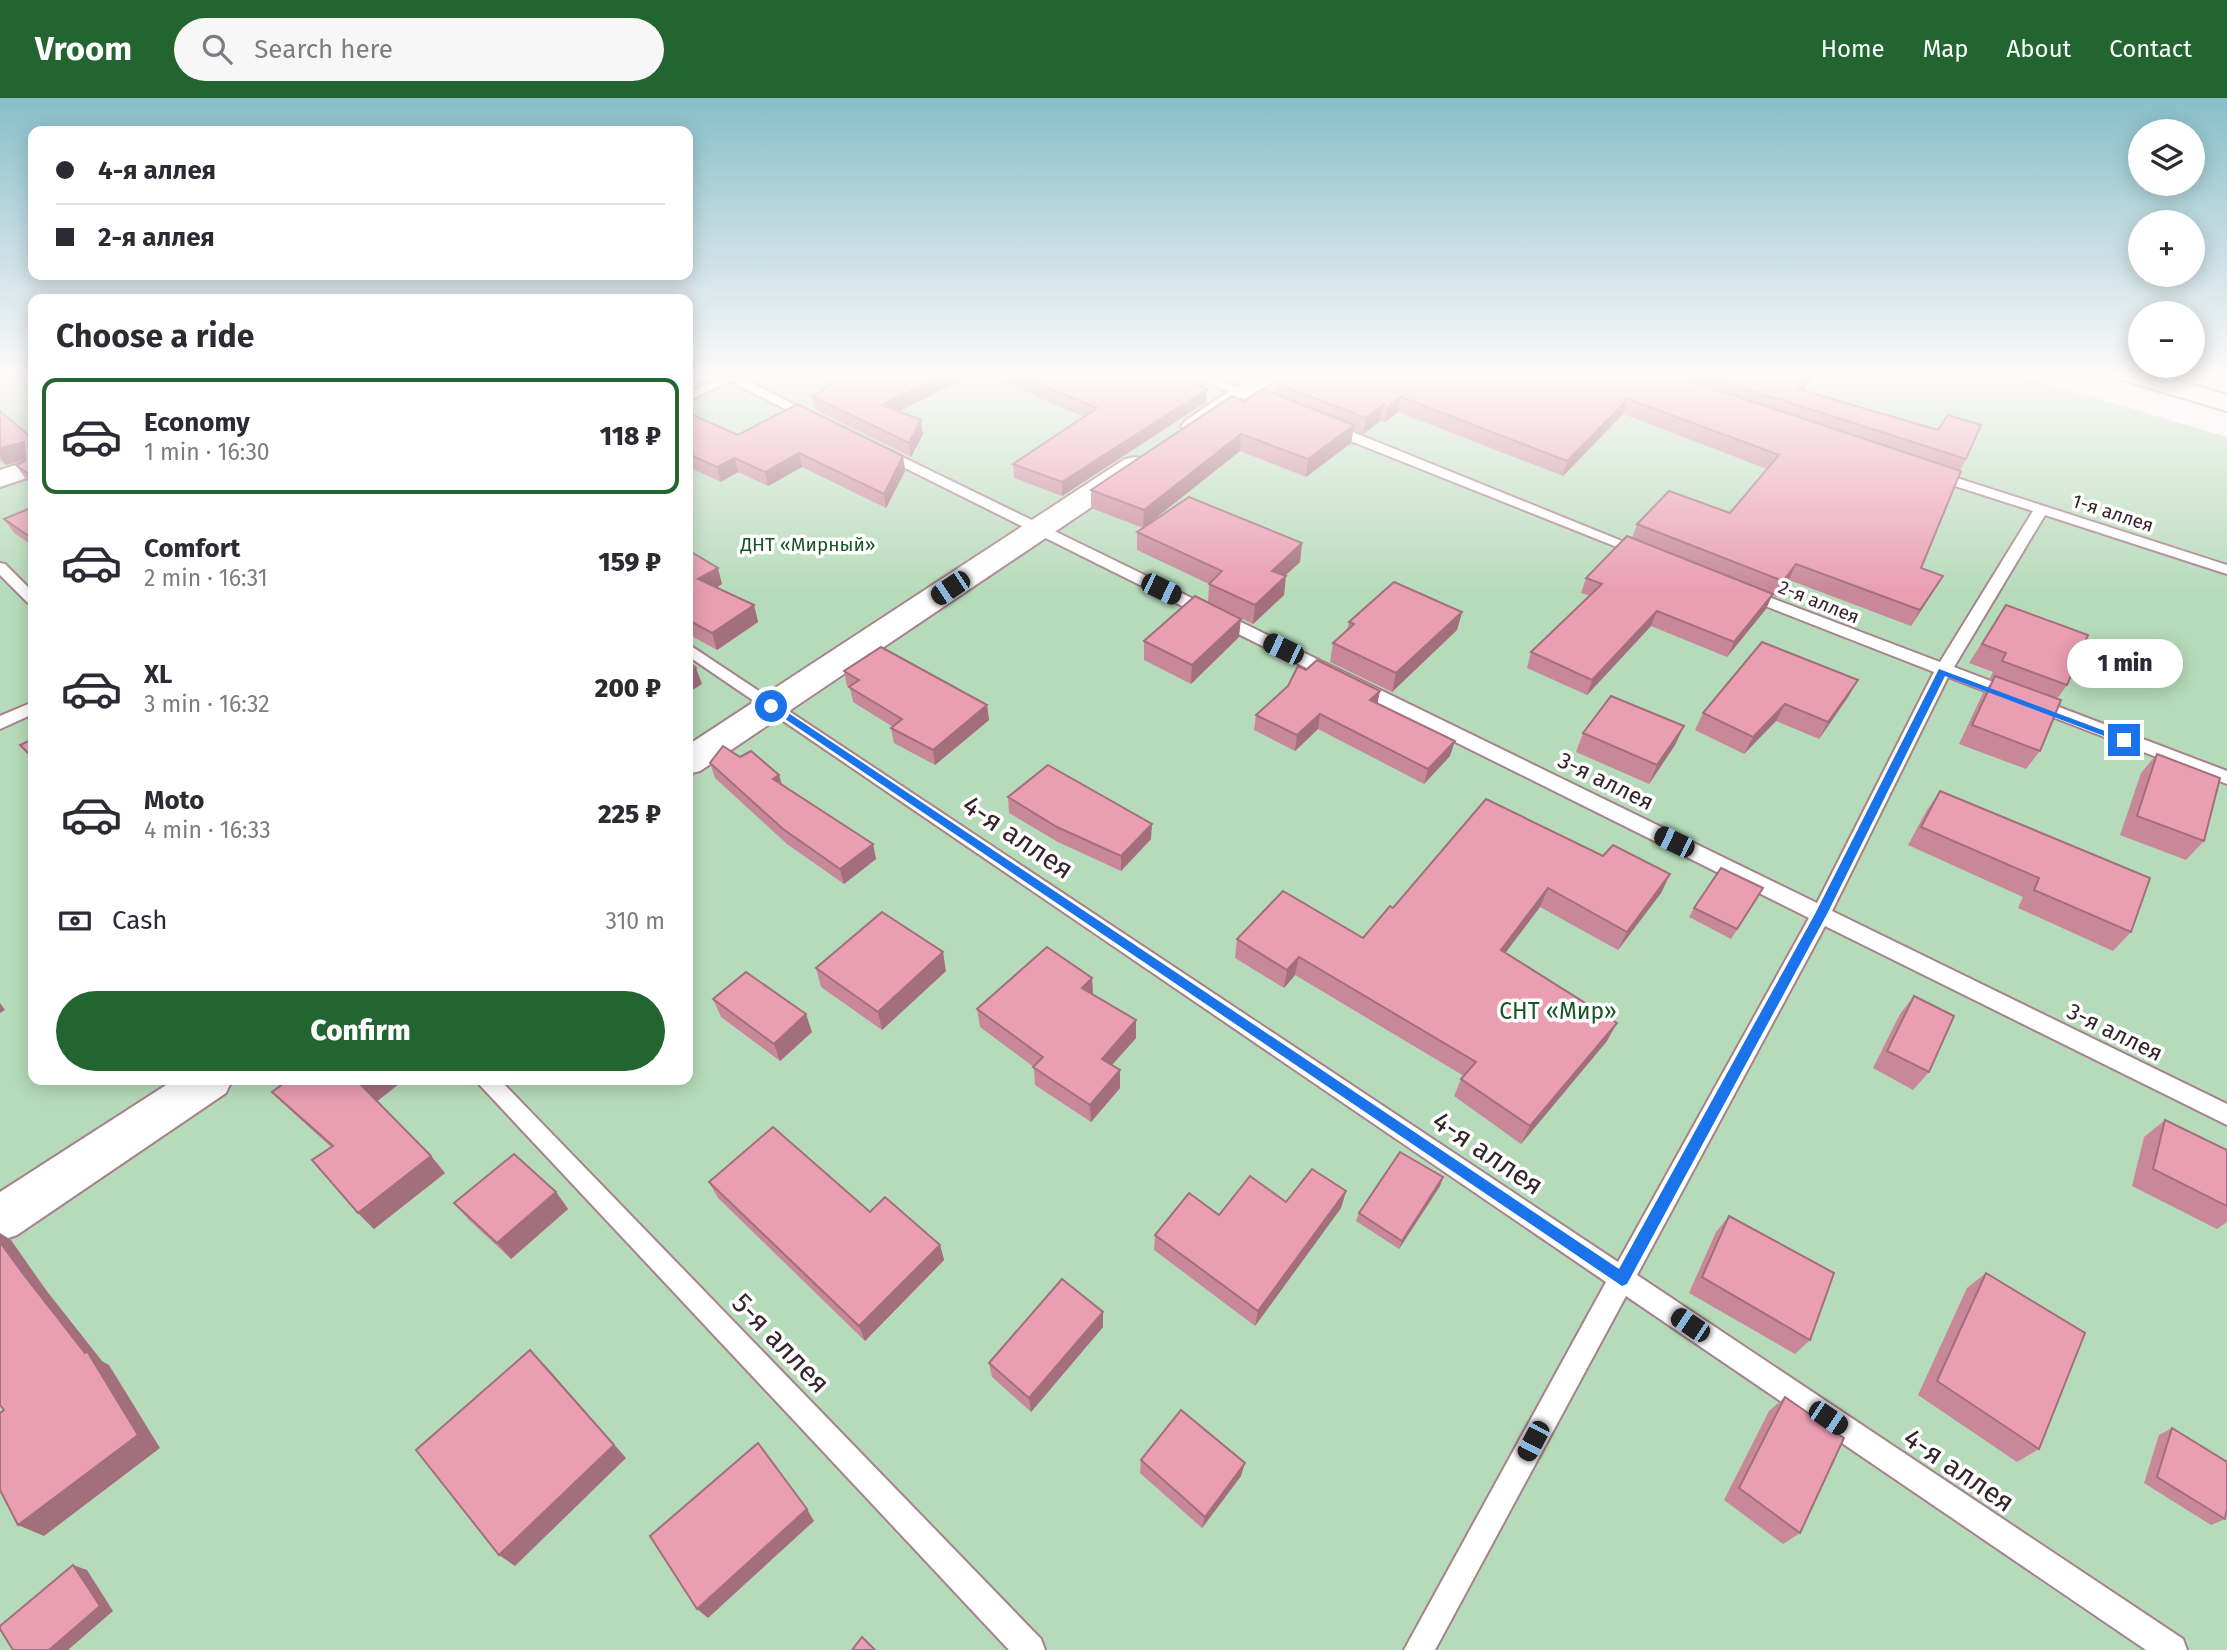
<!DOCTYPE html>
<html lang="en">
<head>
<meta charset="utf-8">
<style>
	:root { --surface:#fff; --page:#f7f7f7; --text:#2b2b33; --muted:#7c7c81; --line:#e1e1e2; --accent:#226530 }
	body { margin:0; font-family:"Fira Sans",sans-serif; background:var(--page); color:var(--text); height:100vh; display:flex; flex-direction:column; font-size:26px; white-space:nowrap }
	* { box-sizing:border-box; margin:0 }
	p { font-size:23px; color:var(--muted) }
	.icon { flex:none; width:38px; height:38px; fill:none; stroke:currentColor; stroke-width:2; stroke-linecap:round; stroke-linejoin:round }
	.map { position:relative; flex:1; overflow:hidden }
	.side { position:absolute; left:28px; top:196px; width:665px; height:791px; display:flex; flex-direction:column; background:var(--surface); border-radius:14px; box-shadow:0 4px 18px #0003 }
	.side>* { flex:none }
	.top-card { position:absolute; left:28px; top:28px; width:665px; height:154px; border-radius:14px; box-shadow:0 4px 18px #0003; display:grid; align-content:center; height:154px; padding:0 28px; background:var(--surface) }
	.buttons { position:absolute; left:2128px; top:21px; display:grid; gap:14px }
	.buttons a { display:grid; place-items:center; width:77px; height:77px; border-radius:50%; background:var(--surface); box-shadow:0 4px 18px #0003; font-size:35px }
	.end { position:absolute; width:32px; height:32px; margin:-16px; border:9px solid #1a73e8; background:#fff; box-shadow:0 0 0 4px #fff }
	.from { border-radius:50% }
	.bubble { position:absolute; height:49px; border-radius:24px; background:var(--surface); box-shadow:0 4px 18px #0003; font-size:23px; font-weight:800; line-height:49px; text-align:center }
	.car { position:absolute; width:21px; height:42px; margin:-21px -10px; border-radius:9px; box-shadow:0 0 5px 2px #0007; background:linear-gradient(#222 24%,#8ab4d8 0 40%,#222 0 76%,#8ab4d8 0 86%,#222 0) }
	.top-card b { display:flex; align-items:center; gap:24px; height:66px; font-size:26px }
	.top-card b+b { border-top:2px solid var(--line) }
	.top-card i { width:18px; height:18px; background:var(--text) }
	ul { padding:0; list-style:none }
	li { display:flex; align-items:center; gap:21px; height:116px; margin:0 14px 10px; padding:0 14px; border:4px solid transparent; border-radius:14px }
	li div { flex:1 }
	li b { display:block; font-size:26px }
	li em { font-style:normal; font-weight:800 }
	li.active { border-color:var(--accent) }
	li>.icon { width:63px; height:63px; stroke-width:1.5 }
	h2 { padding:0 28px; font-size:32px; line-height:84px }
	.pay { display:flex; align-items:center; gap:18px; height:77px; padding:0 28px; font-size:26px }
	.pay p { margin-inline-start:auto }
	.cta { display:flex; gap:14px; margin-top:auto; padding:14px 28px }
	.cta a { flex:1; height:80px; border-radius:42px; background:var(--accent); color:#fff; font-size:28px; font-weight:800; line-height:80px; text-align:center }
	header { display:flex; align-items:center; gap:42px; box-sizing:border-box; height:98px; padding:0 35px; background:var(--accent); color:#fff }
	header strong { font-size:33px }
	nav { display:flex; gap:38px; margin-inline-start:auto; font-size:24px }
	.search { width:490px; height:63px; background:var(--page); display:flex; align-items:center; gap:18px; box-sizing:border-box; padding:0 24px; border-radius:38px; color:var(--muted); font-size:26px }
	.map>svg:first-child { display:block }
	.green { fill:#b6dbba }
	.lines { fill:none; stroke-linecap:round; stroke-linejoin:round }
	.service-casing { stroke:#a8818a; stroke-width:4 }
	.minor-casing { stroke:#a8818a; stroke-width:4 }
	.service { fill:#fff; fill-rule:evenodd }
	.minor { fill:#fff; fill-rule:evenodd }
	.wall { fill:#c88899 }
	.shaded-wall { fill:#a36f7d }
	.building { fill:#e99eb2; stroke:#a36f7d; stroke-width:2 }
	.route { fill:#1a73e8 }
	.labels { text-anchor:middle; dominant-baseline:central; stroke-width:7; stroke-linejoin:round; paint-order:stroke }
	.far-street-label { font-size:19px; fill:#342428; stroke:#fff }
	.far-park-label { font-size:19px; fill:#175425; stroke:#fff }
	.street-label { font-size:23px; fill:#342428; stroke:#fff }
	.park-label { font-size:23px; fill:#175425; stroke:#fff }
	.near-street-label { font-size:28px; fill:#342428; stroke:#fff }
</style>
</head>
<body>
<header>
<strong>Vroom</strong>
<div class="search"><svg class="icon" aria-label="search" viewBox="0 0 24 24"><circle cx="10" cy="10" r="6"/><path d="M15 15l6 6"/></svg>Search here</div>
<nav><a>Home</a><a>Map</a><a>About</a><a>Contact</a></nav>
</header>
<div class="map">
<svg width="2227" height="1552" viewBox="0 0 2227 1552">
	<rect width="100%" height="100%" fill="#fcf3f5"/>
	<!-- green -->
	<path class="green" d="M0 276H33V982H688V276H2015L2227 339V1552H0Z"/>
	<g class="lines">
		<!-- service casing -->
		<g class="service-casing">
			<g id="service">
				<path d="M719 276H735L820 320 809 323 730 283 688 303V294L721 279Z"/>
				<path d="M1187 276H1205L1261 300 1251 303Z"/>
				<path d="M1323 326H1333L1649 454 1647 457H1637L1323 332Z"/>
				<path d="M882 349 1817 805 1934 574 1740 498V492H1750L1940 564 2033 413 1927 379 1925 376 1932 372 2227 467V476L2045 417 1954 569 2227 673V686L1948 579 1832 813 2227 1006V1027L1825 828 1637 1177 2183 1541 2187 1552H2146L1626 1198 1435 1552H1404L1606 1184 688 558V546L1618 1164 1809 820 877 356 875 353Z"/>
				<path d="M0 465 5 466 33 494V507L28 505 0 477Z"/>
				<path d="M33 604V616L0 631V618Z"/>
				<path d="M475 982H500L1041 1541 1045 1552H1009Z"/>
			</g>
		</g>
		<!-- minor casing -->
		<g class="minor-casing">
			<g id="minor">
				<path d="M1254 276H1283L1203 333H1185L1181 328 1185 323Z"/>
				<path d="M2116 276H2155L2227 297V313L2119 281Z"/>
				<path d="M1135 359 1145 361 1148 367 1145 373 700 673 688 676V647L1125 361Z"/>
				<path d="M33 361V378L0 389V372Z"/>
				<path d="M174 982H232L226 995 17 1137 0 1143V1094Z"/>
			</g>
		</g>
		<!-- service -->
		<use href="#service" class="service"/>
		<!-- minor -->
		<use href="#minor" class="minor"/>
	</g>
	<!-- wall -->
	<g class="wall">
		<path d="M827 276H973L898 313 923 336 911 359 815 312 812 298 825 292V289L839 282Z"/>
		<path d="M983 276H1173L1206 304 1062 398 1014 380 1013 366 1084 319Z"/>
		<path d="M1289 276H1817L1803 292 1966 361 1960 373 1921 470 1943 478 1911 528 1789 482 1776 499 1772 497 1766 511 1727 559 1651 528 1587 597 1527 570 1531 554 1590 498 1581 495 1586 480 1632 440 1637 426 1730 415 1767 371 1623 316 1563 378 1398 314 1385 324 1380 323 1363 336 1353 332 1351 345 1306 379 1240 353 1146 428 1302 445 1300 464 1285 478 1284 497 1253 526 1208 504 1209 486 1137 452V434L1143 430 1091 410V392L1244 303 1274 295 1275 285Z"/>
		<path d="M0 313 33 341V387L27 383 16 367 25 362 6 367 0 362Z"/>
		<path d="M688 315 738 337 903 358 905 373 886 410 802 369 768 388 738 374 721 384 688 369Z"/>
		<path d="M33 409V448L14 435 4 421Z"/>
		<path d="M688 452 722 486 716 490 754 507 758 524 717 552 688 536Z"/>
		<path d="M2006 507 2067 587 2057 601 2040 653 2026 671 1959 646 1982 597 1992 583 1989 582 1993 574 1969 565Z"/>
		<path d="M1462 514 1457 532 1392 594 1330 564 1333 545 1347 532 1349 524Z"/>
		<path d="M1239 539 1191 586 1144 562V543Z"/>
		<path d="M844 573 987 607 989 622 935 667 894 645 891 630 893 629 853 604 850 590 847 588Z"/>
		<path d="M1858 582 1848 599 1819 641 1776 623 1744 656 1695 632 1703 615Z"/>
		<path d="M1378 606 1450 658 1424 686 1318 631 1295 653 1254 632 1256 617Z"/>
		<path d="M1684 628 1675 647 1649 686 1576 654 1583 635Z"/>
		<path d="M2157 656 2204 743 2186 762 2120 737 2141 675Z"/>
		<path d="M740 659 779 677 782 686 873 746 876 761 844 786 787 746 715 680 710 665Z"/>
		<path d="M1940 693 2131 834 2113 853 2018 810 2023 799 1908 747 1927 712Z"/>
		<path d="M1008 699 1151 741 1121 773 1058 744 1009 715Z"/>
		<path d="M1603 758 1670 776 1661 795 1618 852 1540 809 1505 855 1607 943 1521 1046 1454 998 1461 981 1464 978 1295 877 1284 890 1235 860 1237 841 1363 840 1393 810Z"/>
		<path d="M1758 800 1731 841 1689 819 1694 810Z"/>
		<path d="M816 870 946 873 882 932 821 889Z"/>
		<path d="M1092 880 1093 896 1136 940 1112 967 1120 972V990L1091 1024 1035 987 1034 969 980 929 977 911Z"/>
		<path d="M1914 898 1929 974 1913 992 1873 970 1900 916Z"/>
		<path d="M713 901 812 934 780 963 721 919Z"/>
		<path d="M404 982 377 1003 431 1058 445 1075 374 1131 358 1115 331 1049 289 1011 272 994Z"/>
		<path d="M2165 1022 2227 1052V1124L2217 1131 2132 1088 2144 1039Z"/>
		<path d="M1443 1079 1440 1088 1399 1151 1356 1123 1359 1115Z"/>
		<path d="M709 1084 940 1147 944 1162 865 1243 718 1100Z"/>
		<path d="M1346 1093 1341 1110 1255 1228 1154 1152 1155 1137 1219 1117Z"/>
		<path d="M556 1094 568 1111 511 1161 468 1121 454 1105Z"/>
		<path d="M1729 1118 1810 1242 1795 1256 1689 1195 1716 1134Z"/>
		<path d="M1986 1175 2039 1351 2017 1364 1918 1297 1967 1190Z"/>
		<path d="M1103 1214V1229L1031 1314 992 1279 989 1265Z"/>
		<path d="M1785 1299 1800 1435 1783 1446 1724 1402 1769 1313Z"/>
		<path d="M2172 1330 2225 1421 2211 1427 2144 1385 2159 1337Z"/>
		<path d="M1141 1362 1241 1378 1202 1430 1140 1375Z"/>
	</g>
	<!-- shaded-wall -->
	<g class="shaded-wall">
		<path d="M945 276H973L884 321 882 307Z"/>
		<path d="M1811 276H1817L1792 306 1798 291Z"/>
		<path d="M1207 291 1206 304 1062 398V384Z"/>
		<path d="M1401 299 1398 314 1385 324 1388 309Z"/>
		<path d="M1628 301 1623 316 1563 378 1567 363Z"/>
		<path d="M1383 307 1380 323 1363 336 1366 320Z"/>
		<path d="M921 322 923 336 911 359 909 345Z"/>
		<path d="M1354 327 1351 345 1306 379 1308 361Z"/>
		<path d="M1241 336 1240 353 1143 430 1144 412Z"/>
		<path d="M24 344 33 359 6 367 0 358V350Z"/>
		<path d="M799 355 802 369 768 388 765 374Z"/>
		<path d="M903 358 905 373 886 410 884 396Z"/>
		<path d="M735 360 738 374 721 384 717 369Z"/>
		<path d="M1302 445 1300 464 1270 491 1272 473Z"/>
		<path d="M1796 466 1789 482 1776 499 1783 483Z"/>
		<path d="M718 470 722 486 703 498 698 481Z"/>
		<path d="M1286 478 1284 497 1253 526 1255 507Z"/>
		<path d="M1943 478 1933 494 1911 528 1920 512Z"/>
		<path d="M1773 496 1766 511 1727 559 1734 544Z"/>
		<path d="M754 507 758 524 717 552 712 535Z"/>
		<path d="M1657 513 1651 528 1587 597 1592 582Z"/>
		<path d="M1462 514 1457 532 1392 594 1396 575Z"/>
		<path d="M1241 521 1239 539 1191 586 1192 567Z"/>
		<path d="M696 570 702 586 688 595V575Z"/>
		<path d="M1858 582 1848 599 1819 641 1828 624Z"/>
		<path d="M1380 593 1377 608 1370 602Z"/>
		<path d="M1785 606 1776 623 1744 656 1753 639Z"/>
		<path d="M987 607 989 622 935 667 933 652Z"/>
		<path d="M1320 616 1318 631 1295 653 1297 637Z"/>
		<path d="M1684 628 1675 647 1649 686 1657 667Z"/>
		<path d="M1455 643 1450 658 1424 686 1428 671Z"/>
		<path d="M779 677 783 692 773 681Z"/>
		<path d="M1152 726 1151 741 1121 773V758Z"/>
		<path d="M873 746 876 761 844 786 840 771Z"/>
		<path d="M1670 776 1661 795 1618 852 1627 834Z"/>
		<path d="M1548 790 1540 809 1494 870 1501 852Z"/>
		<path d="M943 854 946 873 882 932 878 914Z"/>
		<path d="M1299 859 1295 877 1284 890 1287 872Z"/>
		<path d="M1092 880 1093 899 1082 890Z"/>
		<path d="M0 905 5 912 0 915Z"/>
		<path d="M806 916 812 934 780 963 774 946Z"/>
		<path d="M1136 922V940L1102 978V961Z"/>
		<path d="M1617 925 1607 943 1521 1046 1530 1028Z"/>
		<path d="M1120 972V990L1091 1024 1090 1007Z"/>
		<path d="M368 982H404L376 1004 361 987Z"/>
		<path d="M431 1058 445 1075 374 1131 358 1115Z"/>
		<path d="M1443 1079 1440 1088 1399 1151 1402 1143Z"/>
		<path d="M1346 1093 1341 1110 1255 1228 1258 1213Z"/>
		<path d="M556 1094 568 1111 511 1161 497 1145Z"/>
		<path d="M0 1135 11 1142 46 1192 102 1263 109 1267 160 1350 44 1438 18 1427 85 1255 24 1177 0 1144Z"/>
		<path d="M940 1147 944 1162 865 1243 859 1228Z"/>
		<path d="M1103 1214V1229L1031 1314 1029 1300Z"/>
		<path d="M544 1266 626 1360 515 1468 499 1457Z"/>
		<path d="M1245 1365 1241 1378 1202 1430 1205 1419Z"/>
		<path d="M807 1411 814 1423 708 1520 697 1511Z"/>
		<path d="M73 1467 87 1472 113 1513 68 1552H49Z"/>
	</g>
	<!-- building -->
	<g class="building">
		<path d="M852 276H945L882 307 921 322 909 345 812 298 828 290 825 289Z"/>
		<path d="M1015 276H1173L1207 291 1062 384 1013 366 1097 310Z"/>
		<path d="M1289 276H1669L1961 373 1921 470 1943 478 1920 512 1796 466 1783 483 1637 426 1669 393 1730 415 1779 357 1628 301 1567 363 1401 299 1388 309 1383 307 1366 320 1275 285Z"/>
		<path d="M1700 276H1811L1798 291 1938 332 1948 317 1981 327 1966 361Z"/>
		<path d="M1262 291 1354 327 1308 361 1241 336 1144 412 1091 392 1232 298 1244 303Z"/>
		<path d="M797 306 903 358 884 396 799 355 765 374 735 360 717 369 688 356V315L738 337Z"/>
		<path d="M0 313 33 341V373L30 377 16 367 25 363 24 344 0 350Z"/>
		<path d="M1189 399 1302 445 1272 473 1286 478 1255 507 1209 486 1222 473 1137 434Z"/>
		<path d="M33 409V441L4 421Z"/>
		<path d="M1627 438 1773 496 1734 544 1657 513 1592 582 1531 554 1602 486 1586 480Z"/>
		<path d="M688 452 718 470 698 481 754 507 712 535 688 522Z"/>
		<path d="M1394 484 1462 514 1396 575 1333 545 1354 526 1349 524Z"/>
		<path d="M1195 498 1241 521 1192 567 1144 543Z"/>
		<path d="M2006 507 2088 537 2067 587 2002 563 2006 555 1982 546Z"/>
		<path d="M1762 544 1858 582 1828 624 1785 606 1753 639 1703 615Z"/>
		<path d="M881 549 987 607 933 652 891 630 902 621 849 589 859 582 844 573Z"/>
		<path d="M1317 562 1380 593 1370 602 1455 643 1428 671 1320 616 1297 637 1256 617 1288 588 1298 568 1306 572Z"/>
		<path d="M688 563 696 570 688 575Z"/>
		<path d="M1995 578 2061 602 2040 653 1972 627Z"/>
		<path d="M1611 598 1684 628 1657 667 1583 635Z"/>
		<path d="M33 641V660L20 647Z"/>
		<path d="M723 648 740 659 751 653 779 677 773 681 873 746 840 771 783 731 710 665Z"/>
		<path d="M2157 656 2220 680 2204 743 2137 718Z"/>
		<path d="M1048 667 1152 726 1121 758 1057 729 1008 699Z"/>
		<path d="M1940 693 2150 780 2131 834 2034 792 2039 780 1921 729Z"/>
		<path d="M1486 701 1603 758 1613 747 1670 776 1627 834 1548 790 1501 852 1617 925 1530 1028 1461 981 1476 964 1299 859 1287 872 1237 841 1283 793 1363 840 1390 808 1393 810Z"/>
		<path d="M1721 770 1763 790 1737 831 1694 810Z"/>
		<path d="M882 814 943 854 878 914 816 870Z"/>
		<path d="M1047 849 1092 880 1082 890 1136 922 1102 961 1120 972 1090 1007 1033 969 1043 959 977 911Z"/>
		<path d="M746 874 806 916 774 946 713 901Z"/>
		<path d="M1914 898 1954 918 1929 974 1887 953Z"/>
		<path d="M288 982H368L361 987 431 1058 358 1115 312 1062 333 1048 272 994Z"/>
		<path d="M2165 1022 2227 1052V1108L2153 1071Z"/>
		<path d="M773 1029 870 1114 885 1099 940 1147 859 1228 709 1084Z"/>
		<path d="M1400 1054 1443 1079 1402 1143 1359 1115Z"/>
		<path d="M514 1056 556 1094 497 1145 454 1105Z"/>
		<path d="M1312 1071 1346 1093 1258 1213 1155 1137 1189 1095 1219 1117 1250 1078 1286 1104Z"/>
		<path d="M1729 1118 1834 1175 1810 1242 1702 1179Z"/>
		<path d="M0 1144 24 1177 85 1255 87 1253 138 1337 18 1427 0 1392V1315L4 1312 0 1307Z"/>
		<path d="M1986 1175 2085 1235 2039 1351 1937 1283Z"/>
		<path d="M1062 1181 1103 1214 1029 1300 989 1265Z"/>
		<path d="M530 1252 614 1347 499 1457 416 1352Z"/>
		<path d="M1785 1299 1844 1340 1800 1435 1739 1390Z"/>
		<path d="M1181 1312 1245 1365 1205 1419 1141 1362Z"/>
		<path d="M2172 1330 2227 1364V1411L2225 1421 2157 1379Z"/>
		<path d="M758 1345 807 1411 697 1511 650 1438Z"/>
		<path d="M73 1467 100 1508 49 1552H13L0 1531V1528Z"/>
		<path d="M862 1539 875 1552H852Z"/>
	</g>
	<!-- sky -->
	<linearGradient id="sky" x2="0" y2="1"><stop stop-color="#87bec9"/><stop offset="0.56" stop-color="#fefafa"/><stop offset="1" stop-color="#fefafa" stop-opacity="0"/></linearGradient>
	<rect width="2227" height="494" fill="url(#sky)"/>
	<!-- route -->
	<path class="route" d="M1939 571 2129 642 2120 644 1945 578 1827 816 1627 1186 1622 1188 766 608 775 606 1619 1171 1815 816Z"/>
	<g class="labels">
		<!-- far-street labels -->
		<g class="far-street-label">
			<text transform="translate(2113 415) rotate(18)">1-я аллея</text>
			<text transform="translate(1819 504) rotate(22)">2-я аллея</text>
		</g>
		<!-- far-park labels -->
		<g class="far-park-label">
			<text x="808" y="446">ДНТ «Мирный»</text>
		</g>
		<!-- street labels -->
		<g class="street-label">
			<text transform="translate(1606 683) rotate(26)">3-я аллея</text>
			<text transform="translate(2115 934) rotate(26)">3-я аллея</text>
		</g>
		<!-- park labels -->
		<g class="park-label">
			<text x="1558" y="913">СНТ «Мир»</text>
		</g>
		<!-- near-street labels -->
		<g class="near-street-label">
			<text transform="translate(1018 739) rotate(34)">4-я аллея</text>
			<text transform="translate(1488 1055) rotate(34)">4-я аллея</text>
			<text transform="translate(781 1245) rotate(46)">5-я аллея</text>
			<text transform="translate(1959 1372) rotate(34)">4-я аллея</text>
		</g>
	</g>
</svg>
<div class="buttons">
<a><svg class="icon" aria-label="layers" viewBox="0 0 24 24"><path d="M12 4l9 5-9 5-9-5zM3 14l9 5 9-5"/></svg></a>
<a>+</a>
<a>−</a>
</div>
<i class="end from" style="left:771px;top:608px"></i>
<i class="end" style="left:2124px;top:642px"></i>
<div class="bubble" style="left:2067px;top:541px;width:116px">1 min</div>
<i class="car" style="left:950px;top:490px;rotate:236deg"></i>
<i class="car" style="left:1161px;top:491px;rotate:116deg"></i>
<i class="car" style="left:1283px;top:551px;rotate:296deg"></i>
<i class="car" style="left:1674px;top:744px;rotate:296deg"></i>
<i class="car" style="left:1690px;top:1227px;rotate:304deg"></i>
<i class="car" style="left:1828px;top:1320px;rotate:124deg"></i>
<i class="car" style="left:1533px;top:1343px;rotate:208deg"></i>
<div class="top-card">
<b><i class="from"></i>4-я аллея</b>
<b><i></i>2-я аллея</b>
</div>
<section class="side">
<h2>Choose a ride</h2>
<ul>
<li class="active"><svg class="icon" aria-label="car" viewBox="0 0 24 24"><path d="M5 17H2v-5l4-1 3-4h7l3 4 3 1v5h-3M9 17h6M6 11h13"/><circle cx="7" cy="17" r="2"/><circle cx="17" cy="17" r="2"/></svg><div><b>Economy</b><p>1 min · 16:30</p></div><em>118 ₽</em></li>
<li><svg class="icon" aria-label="car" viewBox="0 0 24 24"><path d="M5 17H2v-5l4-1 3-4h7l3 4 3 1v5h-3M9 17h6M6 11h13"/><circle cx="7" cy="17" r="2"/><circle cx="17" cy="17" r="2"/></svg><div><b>Comfort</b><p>2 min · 16:31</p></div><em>159 ₽</em></li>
<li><svg class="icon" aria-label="car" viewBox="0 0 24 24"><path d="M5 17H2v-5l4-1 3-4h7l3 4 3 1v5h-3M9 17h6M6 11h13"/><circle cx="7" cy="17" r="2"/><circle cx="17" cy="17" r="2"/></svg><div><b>XL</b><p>3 min · 16:32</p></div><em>200 ₽</em></li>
<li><svg class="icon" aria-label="car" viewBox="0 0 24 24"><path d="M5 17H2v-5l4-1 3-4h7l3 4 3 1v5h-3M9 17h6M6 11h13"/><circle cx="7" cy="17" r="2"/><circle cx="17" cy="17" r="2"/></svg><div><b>Moto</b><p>4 min · 16:33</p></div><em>225 ₽</em></li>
</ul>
<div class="pay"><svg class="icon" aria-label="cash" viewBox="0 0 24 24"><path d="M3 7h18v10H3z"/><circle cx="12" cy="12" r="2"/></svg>Cash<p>310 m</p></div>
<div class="cta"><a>Confirm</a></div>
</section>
</div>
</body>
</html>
